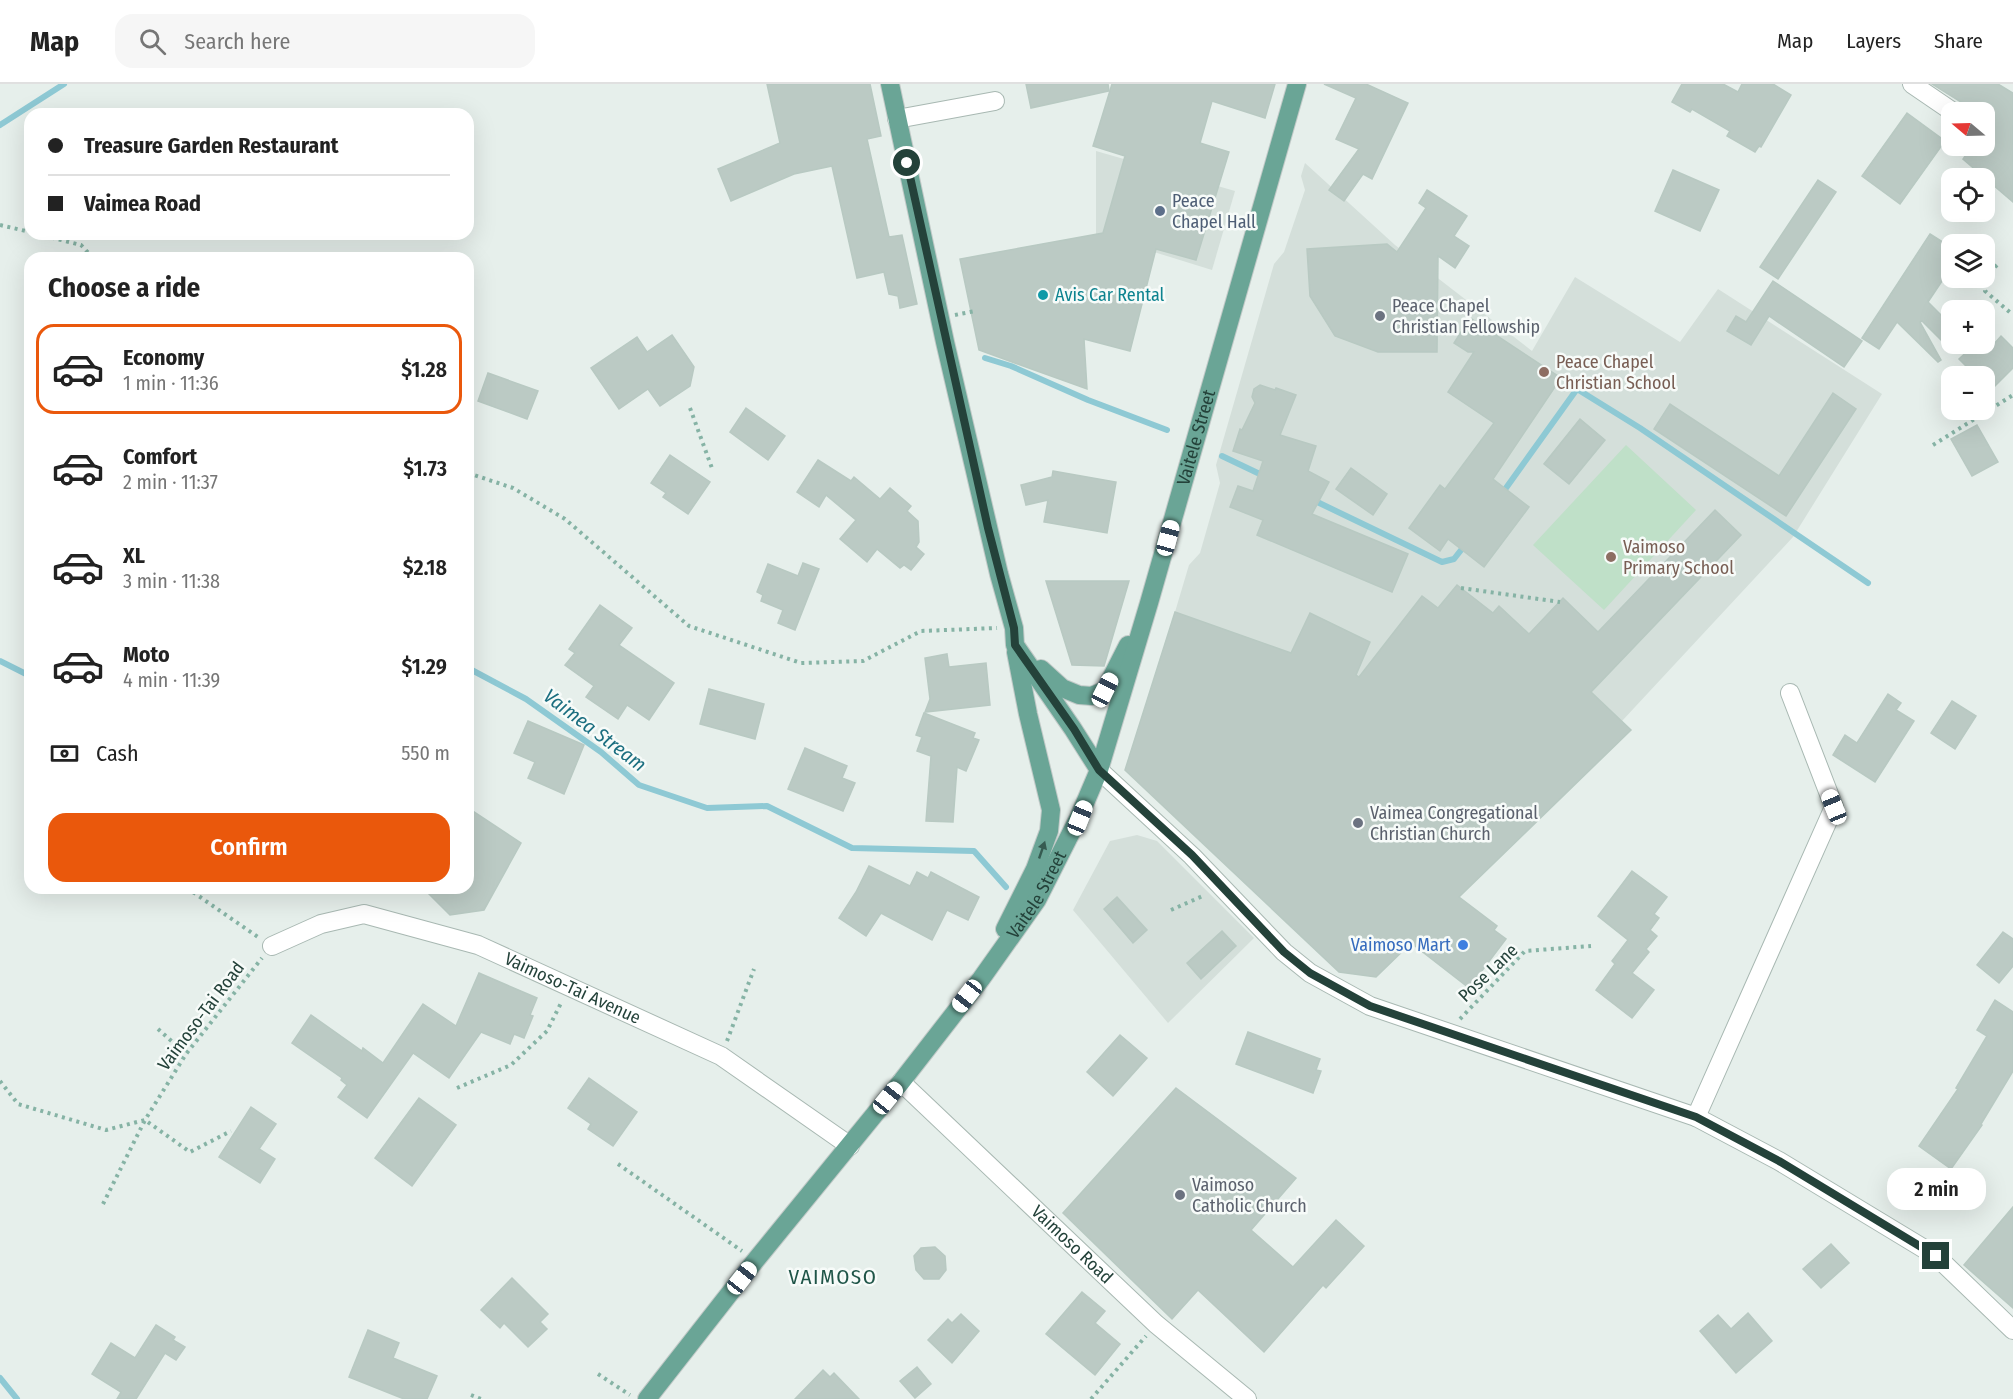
<!DOCTYPE html>
<html lang="en">
<head>
<meta charset="utf-8">
<style>
	:root { --surface:#fff; --page:#f6f6f6; --text:#222; --muted:#767676; --line:#e0e0e0; --accent:#ea580c }
	body { margin:0; font-family:"Fira Sans Condensed",sans-serif; background:var(--page); color:var(--text); height:100vh; display:flex; flex-direction:column; font-size:22px; white-space:nowrap }
	* { box-sizing:border-box; margin:0 }
	p { font-size:20px; color:var(--muted) }
	.icon { flex:none; width:33px; height:33px; fill:none; stroke:currentColor; stroke-width:2; stroke-linecap:round; stroke-linejoin:round }
	.map { position:relative; flex:1; overflow:hidden }
	.panel { position:absolute; left:24px; top:168px; width:450px; height:642px; display:flex; flex-direction:column; background:var(--surface); border-radius:18px; box-shadow:0 6px 24px #0002 }
	.panel>* { flex:none }
	.banner { position:absolute; left:24px; top:24px; width:450px; height:132px; border-radius:18px; box-shadow:0 6px 24px #0002; display:grid; align-content:center; height:132px; padding:0 24px; background:var(--surface) }
	.needle { width:39px; rotate:289deg }
	.controls { position:absolute; left:1941px; top:18px; display:grid; gap:12px }
	.controls a { display:grid; place-items:center; width:54px; height:54px; border-radius:12px; background:var(--surface); box-shadow:0 6px 24px #0002; font-size:30px }
	.end { position:absolute; width:27px; height:27px; margin:-14px; border:8px solid #24423a; background:#fff; box-shadow:0 0 0 3px #fff }
	.from { border-radius:50% }
	.bubble { position:absolute; height:42px; border-radius:18px; background:var(--surface); box-shadow:0 6px 24px #0002; font-size:20px; font-weight:600; line-height:42px; text-align:center }
	.car { position:absolute; width:18px; height:36px; margin:-18px -9px; border-radius:8px; box-shadow:0 0 4px 2px #0007; background:linear-gradient(#fff 24%,#345 0 40%,#fff 0 76%,#345 0 86%,#fff 0) }
	.banner b { display:flex; align-items:center; gap:21px; height:57px; font-size:22px }
	.banner b+b { border-top:2px solid var(--line) }
	.banner i { width:15px; height:15px; background:var(--text) }
	ul { padding:0; list-style:none }
	li { display:flex; align-items:center; gap:18px; height:90px; margin:0 12px 9px; padding:0 12px; border:3px solid transparent; border-radius:18px }
	li div { flex:1 }
	li b { display:block; font-size:22px }
	li em { font-style:normal; font-weight:600 }
	li.active { border-color:var(--accent) }
	li>.icon { width:54px; height:54px; stroke-width:1.5 }
	h2 { padding:0 24px; font-size:27px; line-height:72px }
	.pay { display:flex; align-items:center; gap:15px; height:66px; padding:0 24px; font-size:22px }
	.pay p { margin-inline-start:auto }
	.action { display:flex; gap:12px; margin-top:auto; padding:12px 24px }
	.action a { flex:1; height:69px; border-radius:18px; background:var(--accent); color:#fff; font-size:24px; font-weight:600; line-height:69px; text-align:center }
	header { display:flex; align-items:center; gap:36px; box-sizing:border-box; height:84px; padding:0 30px; background:var(--surface); border-bottom:2px solid var(--line) }
	header strong { font-size:28px }
	nav { display:flex; gap:33px; margin-inline-start:auto; font-size:21px }
	.search { width:420px; height:54px; background:var(--page); display:flex; align-items:center; gap:15px; box-sizing:border-box; padding:0 21px; border-radius:18px; color:var(--muted); font-size:22px }
	.map>svg:first-child { display:block }
	.built { fill:#d4dfda }
	.green { fill:#bfe0c8 }
	.lines { fill:none; stroke-linecap:round; stroke-linejoin:round }
	.stream { stroke:#8ec9d4; stroke-width:6 }
	.building { fill:#bbcac4; stroke:#b8c9c2; stroke-width:1.5 }
	.minor-casing { stroke:#a8b8b2; stroke-width:20 }
	.major-casing { stroke:#c2cac8; stroke-width:20 }
	.path { stroke:#86b3a5; stroke-width:4; stroke-dasharray:3 4.5; stroke-linecap:butt }
	.minor { stroke:#fff; stroke-width:18 }
	.major { stroke:#6aa596; stroke-width:18 }
	.oneway { fill:#365b51 }
	.route { stroke:#24423a; stroke-width:8 }
	.service-dot { fill:#5c6f8a; stroke:#f7fbf9; stroke-width:2 }
	.culture-dot { fill:#0f9aa8; stroke:#f7fbf9; stroke-width:2 }
	.worship-dot { fill:#6b7280; stroke:#f7fbf9; stroke-width:2 }
	.education-dot { fill:#8d6e63; stroke:#f7fbf9; stroke-width:2 }
	.shop-dot { fill:#3f7fe0; stroke:#f7fbf9; stroke-width:2 }
	.labels { text-anchor:middle; dominant-baseline:central; stroke-width:5; stroke-linejoin:round; paint-order:stroke }
	.service-label { font-size:18px; fill:#4e5e75; stroke:#f7fbf9; text-anchor:start }
	.culture-label { font-size:18px; fill:#0d838f; stroke:#f7fbf9; text-anchor:start }
	.worship-label { font-size:18px; fill:#5b616d; stroke:#f7fbf9; text-anchor:start }
	.education-label { font-size:18px; fill:#785e54; stroke:#f7fbf9; text-anchor:start }
	.street-label { font-size:18px; fill:#24423a; stroke:#f7fbf9 }
	.shop-label { font-size:18px; fill:#366cbe; stroke:#f7fbf9; text-anchor:end }
	.water-label { font-size:20px; font-style:italic; fill:#1c6f80; stroke:#f7fbf9 }
	.quarter-label { font-size:21px; letter-spacing:1.5px; fill:#1f5548; stroke:#f7fbf9 }
</style>
</head>
<body>
<header>
<strong>Map</strong>
<div class="search"><svg class="icon" aria-label="search" viewBox="0 0 24 24"><circle cx="10" cy="10" r="6"/><path d="M15 15l6 6"/></svg>Search here</div>
<nav><a>Map</a><a>Layers</a><a>Share</a></nav>
</header>
<div class="map">
<svg width="2013" height="1315" viewBox="0 0 2013 1315">
	<rect width="100%" height="100%" fill="#e6efeb"/>
	<!-- built -->
	<g class="built">
		<path d="M1096 67 1235 107 1212 186 1096 150Z"/>
		<path d="M1305 79 1395 161 1532 267 1575 193 1680 258 1718 205 1882 310 1793 453 1622 637 1499 522 1406 628 1296 571 1175 528 1189 481 1200 469 1220 399 1216 381 1274 180 1284 168 1305 106 1301 92Z"/>
		<path d="M1137 751 1157 757 1254 854 1168 939 1073 826 1110 757Z"/>
	</g>
	<!-- green -->
	<path class="green" d="M1626 361 1696 426 1604 526 1533 461Z"/>
	<g class="lines">
		<!-- stream -->
		<g class="stream">
			<path d="M0 41 64 0"/>
			<path d="M985 274 1011 282 1088 316 1167 346"/>
			<path d="M1222 372 1264 392"/>
			<path d="M1501 411 1577 305 1640 344 1868 499"/>
			<path d="M1311 415 1442 478 1454 475 1465 461"/>
			<path d="M0 577 30 592"/>
			<path d="M468 584 526 615 601 668 639 701 707 724 767 722 852 764 974 767 1006 803"/>
			<path d="M0 1294 17 1315"/>
		</g>
	</g>
	<!-- building -->
	<g class="building">
		<path d="M767 0H870L881 52 867 55 889 153 902 151 917 220 900 224 898 212 889 210 884 188 857 194 832 82 794 90 731 117 718 85 780 59Z"/>
		<path d="M1026 0H1108L1109 7 1031 24Z"/>
		<path d="M1112 0H1275L1265 34 1212 17 1200 59 1229 68 1196 176 1156 165 1130 267 1084 255 1087 305 979 266 960 175 1103 149 1125 72 1093 62Z"/>
		<path d="M1324 0H1366L1408 19 1372 95 1363 90 1344 117 1329 106 1359 65 1336 55 1356 14Z"/>
		<path d="M1682 0H1723L1738 8 1742 0H1773L1791 11 1761 63 1759 62 1755 68 1727 52 1730 47 1692 25 1690 28 1672 18Z"/>
		<path d="M1932 0H1998L2013 9V118L1963 75 1972 62H1984V28H1977Z"/>
		<path d="M1907 29 1945 57 1900 120 1862 92Z"/>
		<path d="M1673 86 1719 106 1700 147 1655 127Z"/>
		<path d="M1818 96 1836 108 1778 195 1760 183Z"/>
		<path d="M1427 106 1467 132 1454 152 1469 162 1455 184 1438 172 1437 268H1378L1335 252 1310 212 1307 165 1387 160 1397 168 1426 124 1419 119Z"/>
		<path d="M1930 150 1952 164V182L1928 218 1952 242V267L1922 237 1920 238 1941 276 1938 278 1897 238 1879 265 1862 254Z"/>
		<path d="M1773 197 1862 257 1844 283 1769 232 1751 261 1727 247 1736 232 1746 238Z"/>
		<path d="M1470 234 1561 294 1493 395 1529 423 1484 483 1448 455 1440 467 1409 444 1440 401 1445 405 1494 339 1448 308 1474 268H1468L1454 259Z"/>
		<path d="M672 251 694 283 690 302 660 322 648 305 619 325 591 284 637 253 647 268Z"/>
		<path d="M2001 252 2013 264V284L1990 307 1984 301V292H1976L1959 275 1975 260H1994Z"/>
		<path d="M488 289 538 307 527 335 478 317Z"/>
		<path d="M1260 301 1275 306 1276 304 1296 311 1280 351 1316 362 1308 387 1329 398 1312 430 1408 470 1392 508 1257 451 1263 436 1230 423 1238 402 1253 407 1263 377 1233 367 1240 345 1242 346 1255 319 1252 313 1254 305Z"/>
		<path d="M1833 309 1856 325 1786 432 1654 345 1670 320 1779 392Z"/>
		<path d="M746 324 785 352 768 376 730 348Z"/>
		<path d="M1580 335 1605 356 1569 400 1544 380Z"/>
		<path d="M1977 341 1998 378 1972 392 1951 355Z"/>
		<path d="M670 371 710 398 688 430 663 413 666 409 651 399Z"/>
		<path d="M818 376 851 397 854 393 880 415 890 404 911 422 907 427 918 437 919 458 916 463 924 470 911 486 904 481 900 484 877 465 867 478 840 455 856 436 826 411 819 423 797 408Z"/>
		<path d="M1351 384 1387 410 1373 431 1336 405Z"/>
		<path d="M1053 387 1116 398 1107 449 1044 438 1048 416 1026 421 1021 401 1052 393Z"/>
		<path d="M1715 426 1741 451 1591 608 1631 646 1459 813 1497 842 1494 846 1506 855 1469 904 1411 859 1376 893 1339 888 1125 686 1175 528 1291 569 1310 529 1370 558 1356 591 1359 593 1422 512 1438 524 1457 501 1493 529 1499 522 1529 550 1563 514 1598 548Z"/>
		<path d="M803 479 819 485 795 546 778 539 783 526 761 517 763 511 757 508 768 480 798 492Z"/>
		<path d="M1046 497H1129L1104 582 1072 581Z"/>
		<path d="M600 521 632 544 619 561 674 599 649 636 627 621 618 635 586 613 594 602 565 581 575 569 569 565Z"/>
		<path d="M947 570 949 583 986 579 990 621 925 628 930 615 925 574Z"/>
		<path d="M709 605 764 620 755 655 700 640Z"/>
		<path d="M1888 610 1901 619 1896 626 1914 637 1875 698 1833 671 1845 651 1857 659Z"/>
		<path d="M1952 617 1976 632 1955 665 1931 649Z"/>
		<path d="M924 629 975 649 973 654 979 656 966 687 957 683 953 738 926 737 931 672 917 667 922 653 916 651Z"/>
		<path d="M528 637 584 661 564 710 528 694 535 678 514 669Z"/>
		<path d="M805 664 847 682 842 694 855 699 843 727 788 705Z"/>
		<path d="M468 724 521 759 484 826 450 831 423 804H468Z"/>
		<path d="M869 782 910 802 917 788 928 794 931 788 979 813 968 836 947 826 932 856 881 829 866 852 839 834 856 808Z"/>
		<path d="M1632 787 1667 813 1654 830 1659 834 1650 846 1657 852 1646 865 1649 868 1632 889 1654 906 1632 934 1596 906 1615 880 1612 877 1628 856 1598 832Z"/>
		<path d="M1117 813 1147 846 1133 859 1104 825Z"/>
		<path d="M1222 847 1236 862 1201 895 1187 879Z"/>
		<path d="M2003 848 2013 855V882L1999 899 1977 881Z"/>
		<path d="M479 889 537 914 530 931 533 932 524 954 514 950 510 960 481 948 449 994 413 969 367 1034 338 1013 347 1001 341 996 342 994 292 959 311 931 362 967 363 964 383 979 423 920 456 942Z"/>
		<path d="M1995 916 2013 928V987L1981 1040 1982 1041 1951 1085 1919 1062 1958 1005 1956 1004 1987 952 1977 946Z"/>
		<path d="M1248 948 1320 975 1316 986 1321 987 1313 1009 1236 980Z"/>
		<path d="M1120 951 1147 974 1113 1012 1087 988Z"/>
		<path d="M589 994 637 1028 613 1062 588 1045 591 1040 568 1024Z"/>
		<path d="M1176 1004 1296 1094 1251 1146 1293 1183 1336 1136 1364 1162 1326 1204 1323 1201 1264 1268 1198 1206 1172 1235 1063 1129Z"/>
		<path d="M419 1014 456 1041 412 1102 375 1074Z"/>
		<path d="M251 1023 276 1040 259 1065 275 1075 260 1099 219 1073Z"/>
		<path d="M2013 1123V1224L1964 1181Z"/>
		<path d="M1831 1160 1849 1179 1821 1204 1803 1185Z"/>
		<path d="M935 1163 945 1172 946 1186 939 1195H924L916 1186 914 1172 921 1164Z"/>
		<path d="M512 1194 548 1230 540 1238 547 1245 528 1263 504 1239 500 1244 481 1226Z"/>
		<path d="M1082 1208 1105 1227 1095 1239 1120 1260 1095 1291 1046 1250Z"/>
		<path d="M1748 1229 1772 1257 1736 1289 1700 1247 1718 1231 1731 1245Z"/>
		<path d="M961 1230 979 1247 952 1279 928 1256 948 1235 952 1239Z"/>
		<path d="M156 1241 175 1253 173 1256 185 1263 176 1276 165 1269 136 1315H117L121 1308 92 1290 111 1259 135 1274Z"/>
		<path d="M368 1246 399 1259 393 1274 437 1292 427 1315H404L349 1293Z"/>
		<path d="M917 1283 931 1300 915 1314 900 1297Z"/>
		<path d="M823 1286 830 1293 834 1289 859 1315H795Z"/>
	</g>
	<g class="lines">
		<!-- minor casing -->
		<g class="minor-casing">
			<g id="minor">
				<path d="M1912 0 1953 28"/>
				<path d="M897 35 995 17"/>
				<path d="M1099 686 1192 772 1284 868 1310 889 1370 922 1696 1033 1779 1077 1936 1172 2013 1246"/>
				<path id="s1" d="M272 862 321 840 364 830 478 861 721 972 850 1062"/>
				<path id="s2" d="M901 998 1156 1240 1247 1315"/>
				<path d="M1696 1033 1834 723 1790 609"/>
			</g>
		</g>
		<!-- major casing -->
		<g class="major-casing">
			<g id="major">
				<path d="M890 0 945 258 999 490 1014 544 1015 561 1073 645 1099 686"/>
				<path d="M1041 585 1062 604 1079 611 1092 612 1105 606 1128 561"/>
				<path d="M1005 845 1035 785 1049 747 1051 726 1028 630 1016 568"/>
				<path id="s3" d="M647 1315 755 1177 901 998 981 895 1037 816 1079 733 1099 686 1149 519 1297 0"/>
			</g>
		</g>
		<!-- path -->
		<g class="path">
			<path d="M0 141 30 148"/>
			<path d="M37 150 81 161 93 174"/>
			<path d="M1997 181 1986 192 1985 207 2013 231"/>
			<path d="M955 231 975 227"/>
			<path d="M690 324 713 387"/>
			<path d="M1933 361 2013 311"/>
			<path d="M468 389 513 404 565 435 689 542 801 579 863 577 921 547 997 544"/>
			<path d="M1461 504 1560 518"/>
			<path d="M187 804 258 853"/>
			<path d="M1171 826 1205 811"/>
			<path d="M1460 935 1525 867 1591 862"/>
			<path d="M158 945 186 970"/>
			<path d="M727 957 754 885"/>
			<path d="M0 997 18 1020 106 1046 145 1036 186 970 262 874"/>
			<path d="M457 1004 511 981 547 947 562 917"/>
			<path d="M618 1080 742 1167"/>
			<path d="M103 1120 145 1036 190 1068 231 1047"/>
			<path d="M598 1290 630 1311"/>
			<path d="M471 1311 481 1315"/>
			<path d="M1091 1315 1146 1252"/>
		</g>
		<!-- minor -->
		<use href="#minor" class="minor"/>
		<!-- major -->
		<use href="#major" class="major"/>
	</g>
	<!-- one-way arrows -->
	<defs><path id="oneway-solid" d="M-6-.8H1V-3.2L6.5 0L1 3.2V.8H-6Z" transform="scale(1.5)"/></defs>
	<use class="oneway" href="#oneway-solid" transform="translate(1042 766) rotate(-71)"/>
	<g class="lines">
		<!-- route -->
		<path class="route" d="M907 79 988 444 1014 544 1015 561 1074 645 1099 686 1192 771 1284 868 1310 889 1370 922 1696 1033 1779 1077 1936 1172"/>
	</g>
	<!-- markers -->
	<circle class="service-dot" cx="1160" cy="127" r="6"/>
	<circle class="culture-dot" cx="1043" cy="211" r="6"/>
	<g class="worship-dot">
		<circle cx="1380" cy="232" r="6"/>
		<circle cx="1358" cy="739" r="6"/>
		<circle cx="1180" cy="1111" r="6"/>
	</g>
	<g class="education-dot">
		<circle cx="1544" cy="288" r="6"/>
		<circle cx="1611" cy="473" r="6"/>
	</g>
	<circle class="shop-dot" cx="1463" cy="861" r="6"/>
	<g class="labels">
		<!-- service labels -->
		<g class="service-label">
			<text x="1172" y="117">Peace<tspan x="1172" dy="21">Chapel Hall</tspan></text>
		</g>
		<!-- culture labels -->
		<g class="culture-label">
			<text x="1055" y="211">Avis Car Rental</text>
		</g>
		<!-- worship labels -->
		<g class="worship-label">
			<text x="1392" y="222">Peace Chapel<tspan x="1392" dy="21">Christian Fellowship</tspan></text>
			<text x="1370" y="729">Vaimea Congregational<tspan x="1370" dy="21">Christian Church</tspan></text>
			<text x="1192" y="1101">Vaimoso<tspan x="1192" dy="21">Catholic Church</tspan></text>
		</g>
		<!-- education labels -->
		<g class="education-label">
			<text x="1556" y="278">Peace Chapel<tspan x="1556" dy="21">Christian School</tspan></text>
			<text x="1623" y="463">Vaimoso<tspan x="1623" dy="21">Primary School</tspan></text>
		</g>
		<!-- street labels -->
		<g class="street-label">
			<text stroke="none"><textPath href="#s3" startOffset="1124">Vaitele Street</textPath></text>
			<text stroke="none"><textPath href="#s3" startOffset="638">Vaitele Street</textPath></text>
			<text transform="translate(1488 889) rotate(-44)">Pose Lane</text>
			<text stroke="none"><textPath href="#s1" startOffset="320">Vaimoso-Tai Avenue</textPath></text>
			<text transform="translate(201 932) rotate(-53)">Vaimoso-Tai Road</text>
			<text stroke="none"><textPath href="#s2" startOffset="236">Vaimoso Road</textPath></text>
		</g>
		<!-- shop labels -->
		<g class="shop-label">
			<text x="1451" y="861">Vaimoso Mart</text>
		</g>
		<!-- water labels -->
		<g class="water-label">
			<text transform="translate(595 646) rotate(37)">Vaimea Stream</text>
		</g>
		<!-- quarter labels -->
		<g class="quarter-label">
			<text x="833" y="1193">VAIMOSO</text>
		</g>
	</g>
</svg>
<div class="controls">
<a><svg class="needle" viewBox="-14 -14 28 28"><path d="M0-13l5 13h-10z" fill="#e53935"/><path d="M0 13l5-13h-10z" fill="#767676"/></svg></a>
<a><svg class="icon" aria-label="locate" viewBox="0 0 24 24"><circle cx="12" cy="12" r="6"/><path d="M12 2v4M12 18v4M2 12h4M18 12h4"/></svg></a>
<a><svg class="icon" aria-label="layers" viewBox="0 0 24 24"><path d="M12 4l9 5-9 5-9-5zM3 14l9 5 9-5"/></svg></a>
<a>+</a>
<a>−</a>
</div>
<i class="end from" style="left:907px;top:79px"></i>
<i class="end" style="left:1936px;top:1172px"></i>
<div class="bubble" style="left:1887px;top:1084px;width:99px">2 min</div>
<i class="car" style="left:1168px;top:454px;rotate:15deg"></i>
<i class="car" style="left:1105px;top:606px;rotate:27deg"></i>
<i class="car" style="left:1834px;top:723px;rotate:338deg"></i>
<i class="car" style="left:1080px;top:734px;rotate:22deg"></i>
<i class="car" style="left:967px;top:912px;rotate:218deg"></i>
<i class="car" style="left:888px;top:1014px;rotate:39deg"></i>
<i class="car" style="left:742px;top:1194px;rotate:38deg"></i>
<div class="banner">
<b><i class="from"></i>Treasure Garden Restaurant</b>
<b><i></i>Vaimea Road</b>
</div>
<section class="panel">
<h2>Choose a ride</h2>
<ul>
<li class="active"><svg class="icon" aria-label="car" viewBox="0 0 24 24"><path d="M5 17H2v-5l4-1 3-4h7l3 4 3 1v5h-3M9 17h6M6 11h13"/><circle cx="7" cy="17" r="2"/><circle cx="17" cy="17" r="2"/></svg><div><b>Economy</b><p>1 min · 11:36</p></div><em>$1.28</em></li>
<li><svg class="icon" aria-label="car" viewBox="0 0 24 24"><path d="M5 17H2v-5l4-1 3-4h7l3 4 3 1v5h-3M9 17h6M6 11h13"/><circle cx="7" cy="17" r="2"/><circle cx="17" cy="17" r="2"/></svg><div><b>Comfort</b><p>2 min · 11:37</p></div><em>$1.73</em></li>
<li><svg class="icon" aria-label="car" viewBox="0 0 24 24"><path d="M5 17H2v-5l4-1 3-4h7l3 4 3 1v5h-3M9 17h6M6 11h13"/><circle cx="7" cy="17" r="2"/><circle cx="17" cy="17" r="2"/></svg><div><b>XL</b><p>3 min · 11:38</p></div><em>$2.18</em></li>
<li><svg class="icon" aria-label="car" viewBox="0 0 24 24"><path d="M5 17H2v-5l4-1 3-4h7l3 4 3 1v5h-3M9 17h6M6 11h13"/><circle cx="7" cy="17" r="2"/><circle cx="17" cy="17" r="2"/></svg><div><b>Moto</b><p>4 min · 11:39</p></div><em>$1.29</em></li>
</ul>
<div class="pay"><svg class="icon" aria-label="cash" viewBox="0 0 24 24"><path d="M3 7h18v10H3z"/><circle cx="12" cy="12" r="2"/></svg>Cash<p>550 m</p></div>
<div class="action"><a>Confirm</a></div>
</section>
</div>
</body>
</html>
